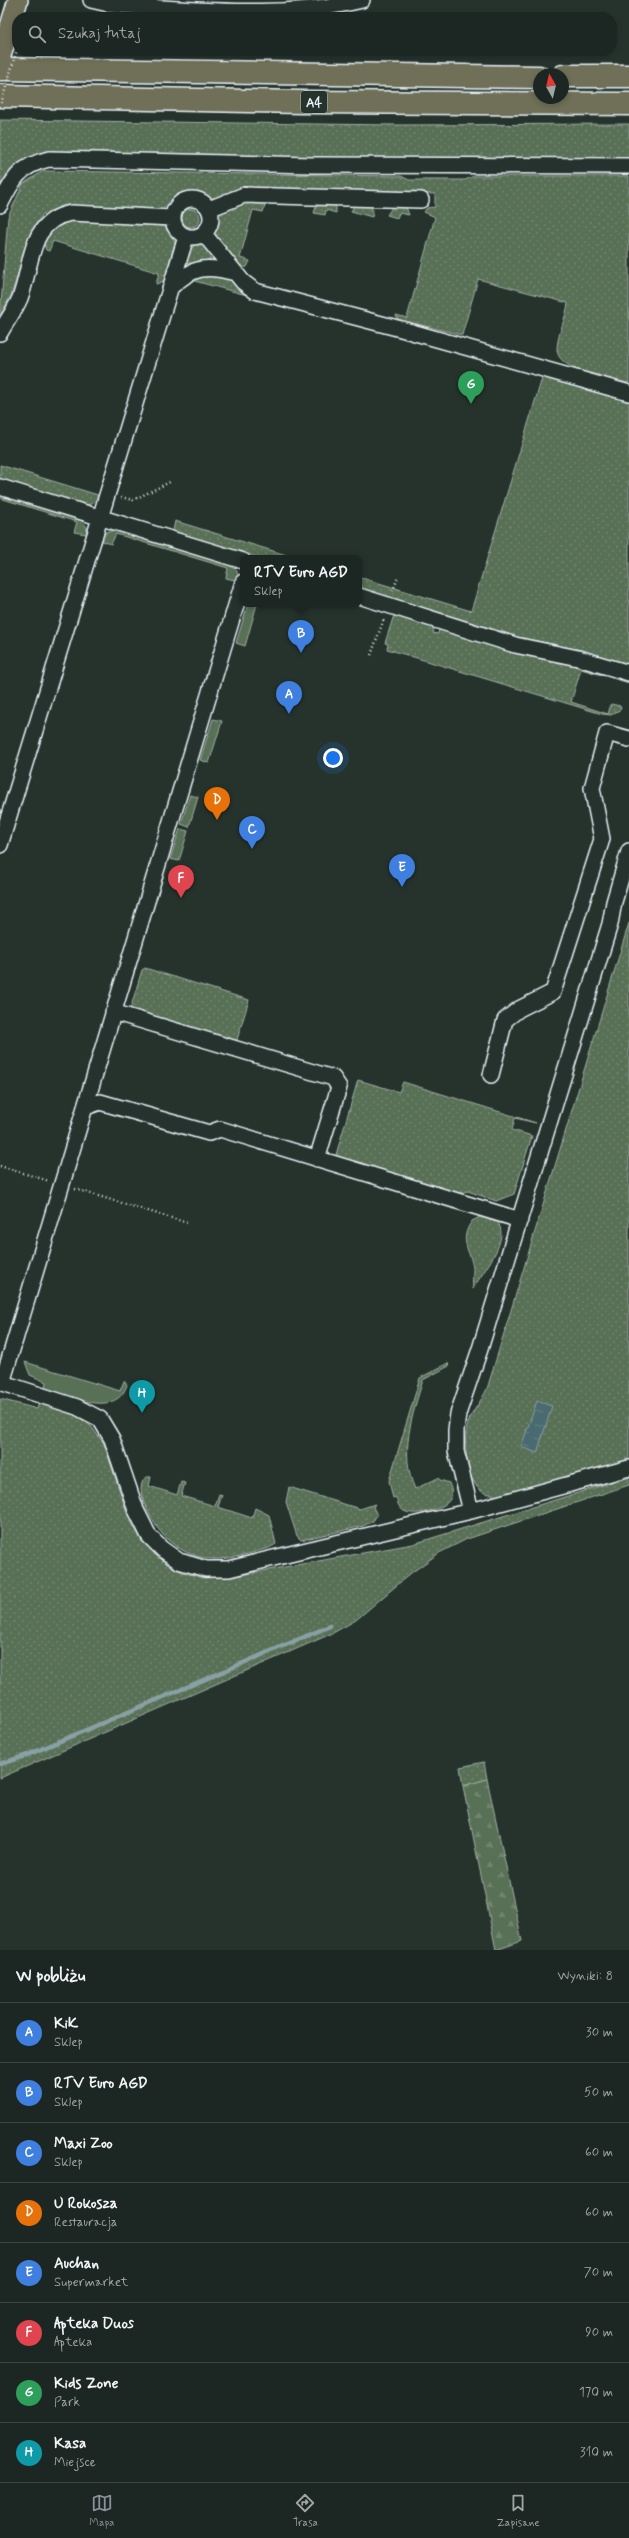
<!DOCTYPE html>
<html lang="pl">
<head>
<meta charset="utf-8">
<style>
  :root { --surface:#1c2622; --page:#252e2a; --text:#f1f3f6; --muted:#a0a5a5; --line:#3a4340; --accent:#8c9099 }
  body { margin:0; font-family:Mynerve,sans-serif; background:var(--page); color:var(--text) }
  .compass { position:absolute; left:533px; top:68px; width:36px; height:36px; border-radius:50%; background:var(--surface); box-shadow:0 2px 6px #0003; rotate:352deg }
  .you { position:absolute; left:333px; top:758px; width:14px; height:14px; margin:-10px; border:3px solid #fff; border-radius:50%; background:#1a73e8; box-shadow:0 0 0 6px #1a73e833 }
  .badge { display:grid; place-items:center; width:26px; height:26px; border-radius:50%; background:var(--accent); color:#fff; font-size:13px; font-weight:700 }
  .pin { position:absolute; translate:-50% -33px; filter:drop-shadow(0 1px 2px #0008) }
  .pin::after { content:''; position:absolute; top:21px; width:14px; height:12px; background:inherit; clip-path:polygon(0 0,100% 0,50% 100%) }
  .popup { position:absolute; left:240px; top:555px; width:122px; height:52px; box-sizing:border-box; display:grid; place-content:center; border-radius:8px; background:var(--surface); filter:drop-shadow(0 1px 3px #0005); font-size:13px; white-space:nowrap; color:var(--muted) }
  .popup b { font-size:15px; color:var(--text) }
  .popup::after { content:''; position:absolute; left:50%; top:100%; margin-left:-8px; border:8px solid transparent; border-top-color:var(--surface) }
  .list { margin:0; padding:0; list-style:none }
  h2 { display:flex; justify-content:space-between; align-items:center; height:52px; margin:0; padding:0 16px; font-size:17px }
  h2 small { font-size:13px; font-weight:400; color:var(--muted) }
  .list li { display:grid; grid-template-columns:26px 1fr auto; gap:12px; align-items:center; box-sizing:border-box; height:60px; padding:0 16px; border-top:1px solid var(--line) }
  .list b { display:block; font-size:15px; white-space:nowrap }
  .list p { margin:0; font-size:13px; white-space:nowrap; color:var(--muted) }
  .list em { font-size:13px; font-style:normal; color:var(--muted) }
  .icon { flex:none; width:22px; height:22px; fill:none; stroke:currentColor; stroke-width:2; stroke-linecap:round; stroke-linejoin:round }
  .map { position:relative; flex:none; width:629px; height:1950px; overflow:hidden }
  .search { position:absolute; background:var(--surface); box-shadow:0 2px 6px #0003; left:12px; right:12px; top:12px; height:44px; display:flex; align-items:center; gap:10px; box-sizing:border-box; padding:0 14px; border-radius:16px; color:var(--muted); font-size:15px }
  .sheet { height:532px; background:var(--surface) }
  nav { display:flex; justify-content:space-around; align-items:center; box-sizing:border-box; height:56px; border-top:1px solid var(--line); background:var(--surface); font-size:11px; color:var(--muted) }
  nav a { display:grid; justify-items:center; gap:2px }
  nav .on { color:var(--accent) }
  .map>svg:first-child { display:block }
  .grass { fill:url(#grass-dots); stroke:#a0b0a6 }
  .forest { fill:url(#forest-firs); stroke:#a0b0a6 }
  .garden { fill:#597055; stroke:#a0b0a6 }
  .water { fill:url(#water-ripples); stroke:#89a1a6 }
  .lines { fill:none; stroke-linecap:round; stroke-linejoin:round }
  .stream { stroke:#89a1a6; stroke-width:4.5 }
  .minor-casing { stroke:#e8f1f8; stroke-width:18 }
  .major-casing { stroke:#e8f1f8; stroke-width:22 }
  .highway-casing { stroke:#e8f1f8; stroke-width:25 }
  .path { stroke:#e8f1f8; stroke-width:2.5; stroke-dasharray:1 3; stroke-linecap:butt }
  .minor { stroke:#26332d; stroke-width:15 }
  .major { stroke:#706f59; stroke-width:19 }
  .highway { stroke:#706f59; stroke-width:22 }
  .path-bridge { stroke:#e8f1f8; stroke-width:2.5; stroke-dasharray:1 3; stroke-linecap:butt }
  .labels { text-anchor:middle; stroke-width:3.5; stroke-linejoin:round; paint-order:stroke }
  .shield { fill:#26332d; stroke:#aeb8bb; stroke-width:1 }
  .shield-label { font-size:13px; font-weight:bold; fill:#e8f1f8 }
</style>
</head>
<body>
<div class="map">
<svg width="629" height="1950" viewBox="0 0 629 1950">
  <defs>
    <pattern id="grass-dots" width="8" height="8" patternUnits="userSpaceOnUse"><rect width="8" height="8" fill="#597055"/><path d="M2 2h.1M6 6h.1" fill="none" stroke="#71856e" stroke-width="1.8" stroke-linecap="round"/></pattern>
    <pattern id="forest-firs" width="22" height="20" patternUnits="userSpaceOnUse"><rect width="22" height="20" fill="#597055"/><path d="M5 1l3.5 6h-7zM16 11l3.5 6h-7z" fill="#71856e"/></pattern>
    <pattern id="water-ripples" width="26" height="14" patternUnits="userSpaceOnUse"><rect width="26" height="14" fill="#496b6f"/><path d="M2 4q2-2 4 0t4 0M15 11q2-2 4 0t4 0" fill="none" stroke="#638184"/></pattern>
  </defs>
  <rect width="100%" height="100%" fill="#26332d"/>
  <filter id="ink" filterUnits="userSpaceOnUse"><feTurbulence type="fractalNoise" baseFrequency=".025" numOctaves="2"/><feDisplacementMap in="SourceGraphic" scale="8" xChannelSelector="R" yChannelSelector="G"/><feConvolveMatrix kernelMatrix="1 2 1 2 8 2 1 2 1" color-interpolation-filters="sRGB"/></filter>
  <g filter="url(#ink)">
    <!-- grass -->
    <path class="grass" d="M0,120L395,125L629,124V162L49,157L0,199Z
      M43,171L401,176L409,180H465L474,176H629V383C611,379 555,371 557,348C558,333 566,318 568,303L478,279L462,335L397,319L396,315L407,318L435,217L424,212L427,208L435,207V194L243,188C233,189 223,197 214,198C202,198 195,189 181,193C172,196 169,207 159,209L65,205L43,214L31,231L12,293L0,316L8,217L23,184Z
      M242,201L262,202L265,206L263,212L253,210L240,258L250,261L247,267L242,268L215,237L214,232L218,213Z
      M320,203L333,204L336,207V213L326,210L325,215L314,213L316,207Z
      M357,205H370L373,211L372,217L351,211L354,206Z
      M393,206L406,207L409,215L399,213L397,218L387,215Z
      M182 218a9 9 0 1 1 18 0a9 9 0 1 1-18 0Z
      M71,220L165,226L175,242L164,281L156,284L159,273L53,241L49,251L46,250L44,245C48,229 56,224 71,220Z
      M196,244L205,246L216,261L184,268L190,250Z
      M201,272L228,277L254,297L187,279Z
      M543,375L629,398V665L580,650L518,637L359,588V577L471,611Z
      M0,465L98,495C96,501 92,505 85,505L0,479Z
      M175,521L296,558H261L173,531Z
      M394,615L434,628L433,633L438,634L439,629L520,654L582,667L629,681V683L581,669L571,702L608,714L611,704L620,706L621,709L611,715L602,714L387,649L388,644L385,643Z
      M629,923V1461L493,1497L492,1494C467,1496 463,1445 467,1427C470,1413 481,1402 487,1389Z
      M145,968L249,1000L236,1043L130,1010L142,970Z
      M358,1080L399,1092L403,1082L536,1123L515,1118L512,1130L532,1136L514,1194L496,1201L468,1191L455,1194L335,1158Z
      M484,1215L496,1220C513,1238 482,1272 473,1289C472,1284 473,1275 473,1268C470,1249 458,1241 472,1221Z
      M448,1363L449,1366L423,1380C412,1416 399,1453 415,1489L438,1478L440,1480L449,1483C451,1488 453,1493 450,1499C445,1509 417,1516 406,1512C400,1510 397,1503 396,1497L393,1498L389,1481L420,1378Z
      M0,1399L37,1409L39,1403L76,1415L91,1426L104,1444L128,1516L142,1541L167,1564L182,1572L204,1578L235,1576L413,1544L629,1477V1485L467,1539L439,1553L411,1573L356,1620L333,1633L0,1778Z
      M147,1477H151L149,1486L177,1495L181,1482L185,1483L181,1496L215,1506L219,1494L222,1495L218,1507L252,1518L255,1508L269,1515L276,1544L269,1548C247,1554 223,1563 200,1557C188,1554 177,1548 168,1540C157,1531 129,1487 147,1477Z
      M289,1487L360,1509L375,1504L373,1507L377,1515L373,1521L363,1526L301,1540L297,1536L286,1502Z
      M484,1762L487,1779L463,1786L460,1767Z"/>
    <!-- forest -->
    <path class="forest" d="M487,1779L522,1941L496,1950L463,1786Z"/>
    <!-- garden -->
    <path class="garden" d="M0,495L81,520L87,527L86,534L74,532L77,522L0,498Z
      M114,530L229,565L237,571L239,581L226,578L228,568L116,534L111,544L102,541L106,532Z
      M248,604H257L245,646L236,643Z
      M213,719L222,721L209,763L200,760Z
      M190,795L198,797L189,827L181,824Z
      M180,829L188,831L179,861L170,859Z
      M25,1362L120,1391L124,1381L127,1385C115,1420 68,1395 45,1388L46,1382L30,1375Z"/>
    <!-- water -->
    <path class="water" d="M537,1401L552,1406L537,1453L521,1447Z"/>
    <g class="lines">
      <!-- stream -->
      <path class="stream" d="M0,1764L25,1756L330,1626"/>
      <!-- minor casing -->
      <g class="minor-casing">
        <path id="minor" d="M91,0L113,5C196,9 280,20 362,0
          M173 218a19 19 0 1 1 38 0a19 19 0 1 1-38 0Z
          M0,205C13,179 19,166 49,159L312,165L629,166
          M209,209L244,195L421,200
          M204,234L243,282L255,291L401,329L629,393
          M171,287C194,266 206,265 236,273
          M0,333C6,322 15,310 20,298C33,264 28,221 71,213L172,218
          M0,487L243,561
          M359,596L515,645L578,658L629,673
          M0,845L186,237
          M113,1012L333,1078L339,1087L317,1159
          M491,1075L505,1020L519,1009L553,992L602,839L592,788L607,733L629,739
          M86,1107L100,1102L107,1104L209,1133L220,1129L520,1220
          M0,1382L77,1407L100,1419L112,1439L136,1510L149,1536L162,1549L179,1561L206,1569H229L290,1554L471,1511L629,1468
          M2,1383L243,582
          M471,1511L456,1451V1430L458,1414L480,1349L610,924L614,902L629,851"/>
      </g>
      <!-- major casing -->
      <g class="major-casing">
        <path id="major" d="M0,59L18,0"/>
      </g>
      <!-- highway casing -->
      <g class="highway-casing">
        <path id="highway" d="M0,69L539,77
          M563,76H629
          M0,96L302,102L629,104"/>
      </g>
      <!-- path -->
      <path class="path" d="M121,497L133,500L170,482
        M393,591L398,577
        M371,655L384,619
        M0,1166L49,1181
        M75,1189L188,1223"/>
      <!-- minor -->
      <use href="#minor" class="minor"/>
      <!-- major -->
      <use href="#major" class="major"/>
      <!-- highway -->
      <use href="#highway" class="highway"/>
      <!-- path-bridge -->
      <path class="path-bridge" d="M0,107L17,50"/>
    </g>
  </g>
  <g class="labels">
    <!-- shield labels -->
    <rect class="shield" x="301" y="91" width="26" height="22" rx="3"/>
    <g class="shield-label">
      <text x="314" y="107">A4</text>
    </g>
  </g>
</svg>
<svg class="compass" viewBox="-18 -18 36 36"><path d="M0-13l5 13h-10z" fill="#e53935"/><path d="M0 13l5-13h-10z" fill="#a0a5a5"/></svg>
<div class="you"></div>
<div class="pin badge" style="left:289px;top:714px;background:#3f7fe0">A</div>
<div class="pin badge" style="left:301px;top:653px;background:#3f7fe0">B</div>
<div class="popup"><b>RTV Euro AGD</b>Sklep</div>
<div class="pin badge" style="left:252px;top:849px;background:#3f7fe0">C</div>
<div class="pin badge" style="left:217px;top:820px;background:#e8710a">D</div>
<div class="pin badge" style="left:402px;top:887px;background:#3f7fe0">E</div>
<div class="pin badge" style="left:181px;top:898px;background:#e0444e">F</div>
<div class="pin badge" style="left:471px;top:404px;background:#2e9e5b">G</div>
<div class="pin badge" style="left:142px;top:1413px;background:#0f9aa8">H</div>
<div class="search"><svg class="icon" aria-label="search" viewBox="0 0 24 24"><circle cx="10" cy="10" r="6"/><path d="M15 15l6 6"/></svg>Szukaj tutaj</div>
</div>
<section class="sheet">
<h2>W pobliżu<small>Wyniki: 8</small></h2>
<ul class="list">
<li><span class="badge" style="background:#3f7fe0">A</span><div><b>KiK</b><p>Sklep</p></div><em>30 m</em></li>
<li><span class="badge" style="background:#3f7fe0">B</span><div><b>RTV Euro AGD</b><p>Sklep</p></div><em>50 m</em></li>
<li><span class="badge" style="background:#3f7fe0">C</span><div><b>Maxi Zoo</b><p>Sklep</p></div><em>60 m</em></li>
<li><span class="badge" style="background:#e8710a">D</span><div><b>U Rokosza</b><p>Restauracja</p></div><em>60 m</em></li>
<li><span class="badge" style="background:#3f7fe0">E</span><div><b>Auchan</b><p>Supermarket</p></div><em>70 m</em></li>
<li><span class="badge" style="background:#e0444e">F</span><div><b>Apteka Duos</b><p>Apteka</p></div><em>90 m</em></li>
<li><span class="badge" style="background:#2e9e5b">G</span><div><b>Kids Zone</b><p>Park</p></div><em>170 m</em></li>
<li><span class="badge" style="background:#0f9aa8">H</span><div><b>Kasa</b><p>Miejsce</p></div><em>310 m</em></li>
</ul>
</section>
<nav>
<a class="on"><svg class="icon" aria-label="map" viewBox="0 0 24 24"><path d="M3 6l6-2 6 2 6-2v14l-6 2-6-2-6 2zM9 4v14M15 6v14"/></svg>Mapa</a>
<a><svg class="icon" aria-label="directions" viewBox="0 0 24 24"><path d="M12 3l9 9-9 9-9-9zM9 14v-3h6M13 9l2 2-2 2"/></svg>Trasa</a>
<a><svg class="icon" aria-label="saved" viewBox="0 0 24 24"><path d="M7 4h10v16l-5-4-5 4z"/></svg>Zapisane</a>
</nav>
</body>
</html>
